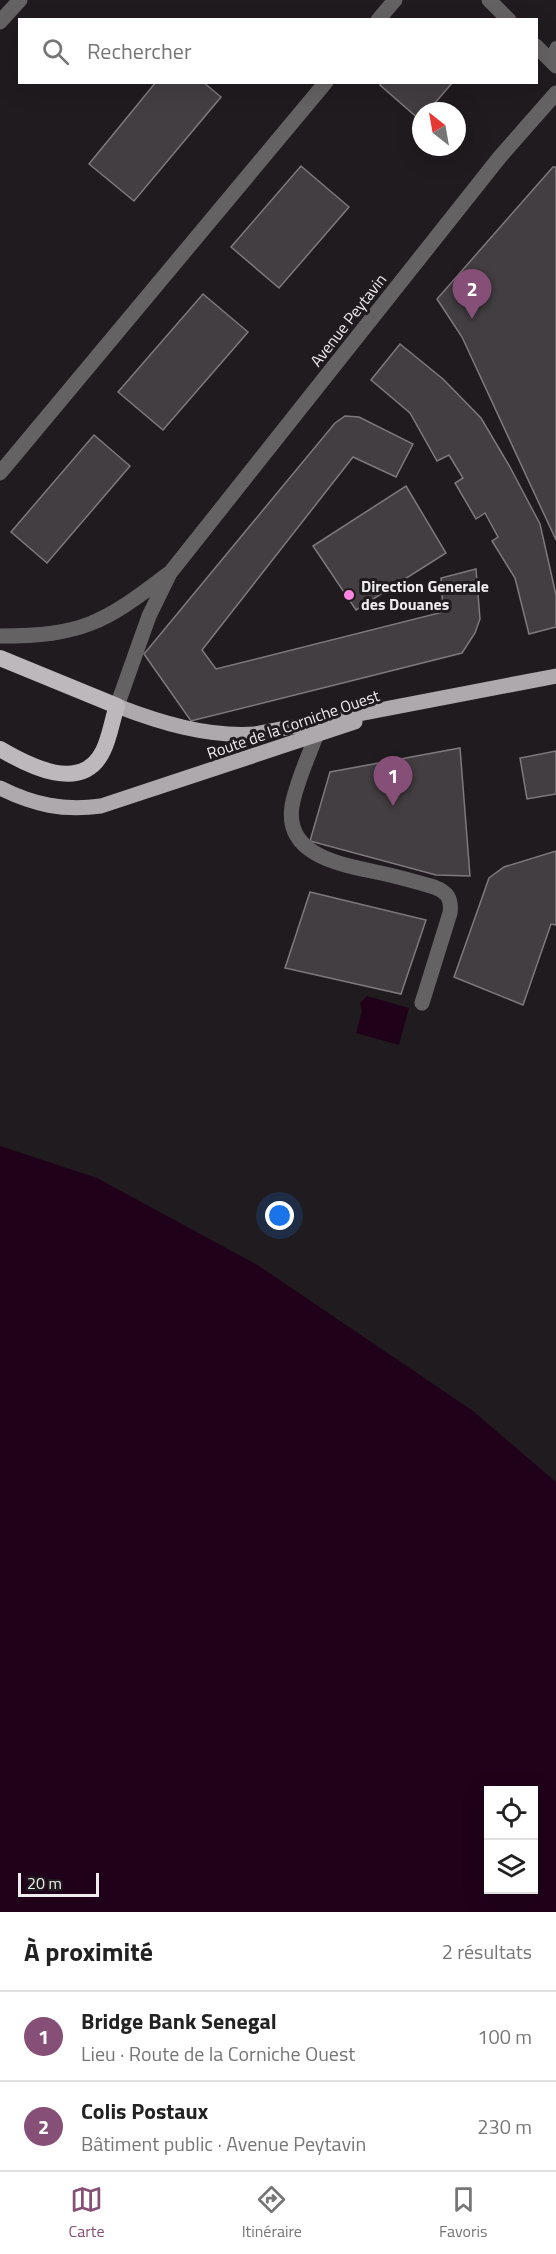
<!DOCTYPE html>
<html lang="fr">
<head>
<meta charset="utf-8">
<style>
  :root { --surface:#fff; --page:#f2f2f2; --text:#222; --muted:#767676; --line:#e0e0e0; --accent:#854f77 }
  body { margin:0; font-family:"Titillium Web",sans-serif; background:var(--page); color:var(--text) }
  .controls { position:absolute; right:18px; bottom:18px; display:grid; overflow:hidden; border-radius:0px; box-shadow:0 6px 24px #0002 }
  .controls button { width:54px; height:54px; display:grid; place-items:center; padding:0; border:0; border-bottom:2px solid var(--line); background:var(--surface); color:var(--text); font:30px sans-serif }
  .compass { position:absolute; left:412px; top:102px; width:54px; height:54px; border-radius:50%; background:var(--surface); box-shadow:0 6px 24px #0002; rotate:329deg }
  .scale { position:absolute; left:18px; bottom:15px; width:81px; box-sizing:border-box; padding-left:6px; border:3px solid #efecee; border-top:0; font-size:16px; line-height:21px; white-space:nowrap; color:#efecee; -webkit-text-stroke:4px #201b1e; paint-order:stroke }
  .you { position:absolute; left:280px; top:1216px; width:21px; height:21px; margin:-15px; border:4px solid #fff; border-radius:50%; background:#1a73e8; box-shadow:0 0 0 9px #1a73e833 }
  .badge { display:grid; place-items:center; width:39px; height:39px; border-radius:50%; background:var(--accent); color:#fff; font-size:20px; font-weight:700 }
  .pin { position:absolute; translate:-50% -50px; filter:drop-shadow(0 2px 3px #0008) }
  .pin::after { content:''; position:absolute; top:32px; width:21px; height:18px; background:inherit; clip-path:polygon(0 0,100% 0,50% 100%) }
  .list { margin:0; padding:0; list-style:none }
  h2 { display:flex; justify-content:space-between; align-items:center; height:78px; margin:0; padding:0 24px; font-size:26px }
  h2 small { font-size:20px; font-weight:400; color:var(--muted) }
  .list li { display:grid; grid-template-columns:39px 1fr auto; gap:18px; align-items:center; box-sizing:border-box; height:90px; padding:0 24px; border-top:2px solid var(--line) }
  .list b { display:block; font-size:22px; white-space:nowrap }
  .list p { margin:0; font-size:20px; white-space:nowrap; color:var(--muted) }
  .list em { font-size:20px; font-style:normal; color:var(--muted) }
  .icon { flex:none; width:33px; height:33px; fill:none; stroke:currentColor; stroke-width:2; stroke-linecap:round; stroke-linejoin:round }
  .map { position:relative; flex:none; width:556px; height:1912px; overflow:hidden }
  .search { position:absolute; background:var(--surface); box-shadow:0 6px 24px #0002; left:18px; right:18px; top:18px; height:66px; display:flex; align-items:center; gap:15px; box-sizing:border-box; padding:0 21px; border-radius:0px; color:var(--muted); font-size:22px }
  .sheet { height:258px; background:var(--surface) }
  nav { display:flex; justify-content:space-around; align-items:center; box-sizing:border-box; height:84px; border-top:2px solid var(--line); background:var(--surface); font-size:16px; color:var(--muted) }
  nav a { display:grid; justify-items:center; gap:3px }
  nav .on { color:var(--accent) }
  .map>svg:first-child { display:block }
  .water { fill:#1f0219; fill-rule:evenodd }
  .building { fill:#433e41; stroke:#7e797d; stroke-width:1.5 }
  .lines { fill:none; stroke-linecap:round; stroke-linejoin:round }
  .service { stroke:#656264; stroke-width:12 }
  .minor { stroke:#656264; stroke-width:15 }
  .tertiary { stroke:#656264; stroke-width:15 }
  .primary { stroke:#aea9ad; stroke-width:15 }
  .trunk { stroke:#bdb8bc; stroke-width:16 }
  .poi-dot { fill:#fe85e0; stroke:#201b1e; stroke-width:2 }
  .labels { text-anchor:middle; stroke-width:6; stroke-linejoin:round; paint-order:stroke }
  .street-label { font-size:16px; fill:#efecee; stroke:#201b1e }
  .poi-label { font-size:16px; font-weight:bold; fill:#efecee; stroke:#201b1e; text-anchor:start }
</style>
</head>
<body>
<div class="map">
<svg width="556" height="1912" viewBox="0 0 556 1912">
  <rect width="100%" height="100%" fill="#201b1e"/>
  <!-- water -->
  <path class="water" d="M367,996L409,1008L399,1045L356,1033L362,1011L360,1003Z
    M0,1146L97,1178L259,1266L473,1411L556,1482V1912H0ZM534,1790V1890H488V1790Z"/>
  <!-- building -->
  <path class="building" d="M156,82H203L221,97L134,201L89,164Z
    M382,82H453L428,111H421L420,120L380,85Z
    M301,166L349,207L279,288L231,247Z
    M553,167H556V540L462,337L437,299Z
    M203,294L248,332L163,430L118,392Z
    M400,344L443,379L481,418L510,467L540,524L556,595V627L529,634L515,578L492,541L498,537L485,513L476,519L455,483L463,478L449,455L437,461L410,413L371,380Z
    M345,416L359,417L413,444L396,477L353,457L202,650L216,669L443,612L441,578L476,569L480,619L475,633L462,653L191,721L144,654L335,423Z
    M94,435L130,466L47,563L11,532Z
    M406,486L446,553L356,610L313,546Z
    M460,748L470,876L436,875L310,841L330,772Z
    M556,751V794L527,799L520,758Z
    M556,851V925L551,924L523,1005L454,977L489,878L504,867Z
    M310,892L426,920L401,994L285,968Z"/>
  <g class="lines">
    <!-- service -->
    <path class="service" d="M550,60L556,47"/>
    <!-- minor -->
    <path class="minor" d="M489,0L509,20
      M378,20L395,0
      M0,22L20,0
      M536,46L556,66
      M0,473L326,82
      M316,736C308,758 296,783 292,806C284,857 345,865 381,873C399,877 417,882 434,887C447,892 452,898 450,913L422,1003"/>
    <!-- tertiary -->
    <path class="tertiary" d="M0,636C82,636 104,623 168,574
      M117,706L149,616L170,573L499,158L556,93"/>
    <!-- primary -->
    <path class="primary" d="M117,706C161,723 207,737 255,734L556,676
      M0,788C34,805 63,811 101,806L355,722"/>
    <!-- trunk -->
    <path class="trunk" d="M0,658L117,706C112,720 110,737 103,751C82,794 29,766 0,749"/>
  </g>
  <!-- markers -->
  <circle class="poi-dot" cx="349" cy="595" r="6"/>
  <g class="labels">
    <!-- street labels -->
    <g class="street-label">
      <text transform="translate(348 320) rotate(-52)" y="6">Avenue Peytavin</text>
      <text transform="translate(293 724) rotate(-19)" y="6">Route de la Corniche Ouest</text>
    </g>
    <!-- poi labels -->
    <g class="poi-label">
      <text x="361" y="592">Direction Generale<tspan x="361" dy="18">des Douanes</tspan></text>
    </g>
  </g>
</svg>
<div class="controls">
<button><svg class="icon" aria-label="locate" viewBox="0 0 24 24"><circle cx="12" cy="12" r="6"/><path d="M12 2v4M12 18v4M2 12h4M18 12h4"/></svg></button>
<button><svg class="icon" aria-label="layers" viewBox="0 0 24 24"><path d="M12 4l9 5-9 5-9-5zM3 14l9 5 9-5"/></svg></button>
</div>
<svg class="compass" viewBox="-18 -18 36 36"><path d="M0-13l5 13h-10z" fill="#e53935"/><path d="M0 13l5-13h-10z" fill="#767676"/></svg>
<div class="scale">20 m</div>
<div class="you"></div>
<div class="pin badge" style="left:393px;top:806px">1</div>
<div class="pin badge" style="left:472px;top:319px">2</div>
<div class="search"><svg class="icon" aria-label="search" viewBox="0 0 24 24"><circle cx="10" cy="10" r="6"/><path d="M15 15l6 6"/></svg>Rechercher</div>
</div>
<section class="sheet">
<h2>À proximité<small>2 résultats</small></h2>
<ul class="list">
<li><span class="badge">1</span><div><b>Bridge Bank Senegal</b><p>Lieu · Route de la Corniche Ouest</p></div><em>100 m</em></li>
<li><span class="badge">2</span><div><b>Colis Postaux</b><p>Bâtiment public · Avenue Peytavin</p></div><em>230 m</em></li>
</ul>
</section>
<nav>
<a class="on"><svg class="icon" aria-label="map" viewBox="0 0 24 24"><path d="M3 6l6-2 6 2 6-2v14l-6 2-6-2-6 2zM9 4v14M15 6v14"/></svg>Carte</a>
<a><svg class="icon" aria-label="directions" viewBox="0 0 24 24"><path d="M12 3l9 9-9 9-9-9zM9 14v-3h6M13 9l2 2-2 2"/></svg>Itinéraire</a>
<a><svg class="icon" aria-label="saved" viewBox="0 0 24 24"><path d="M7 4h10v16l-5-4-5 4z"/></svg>Favoris</a>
</nav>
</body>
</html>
